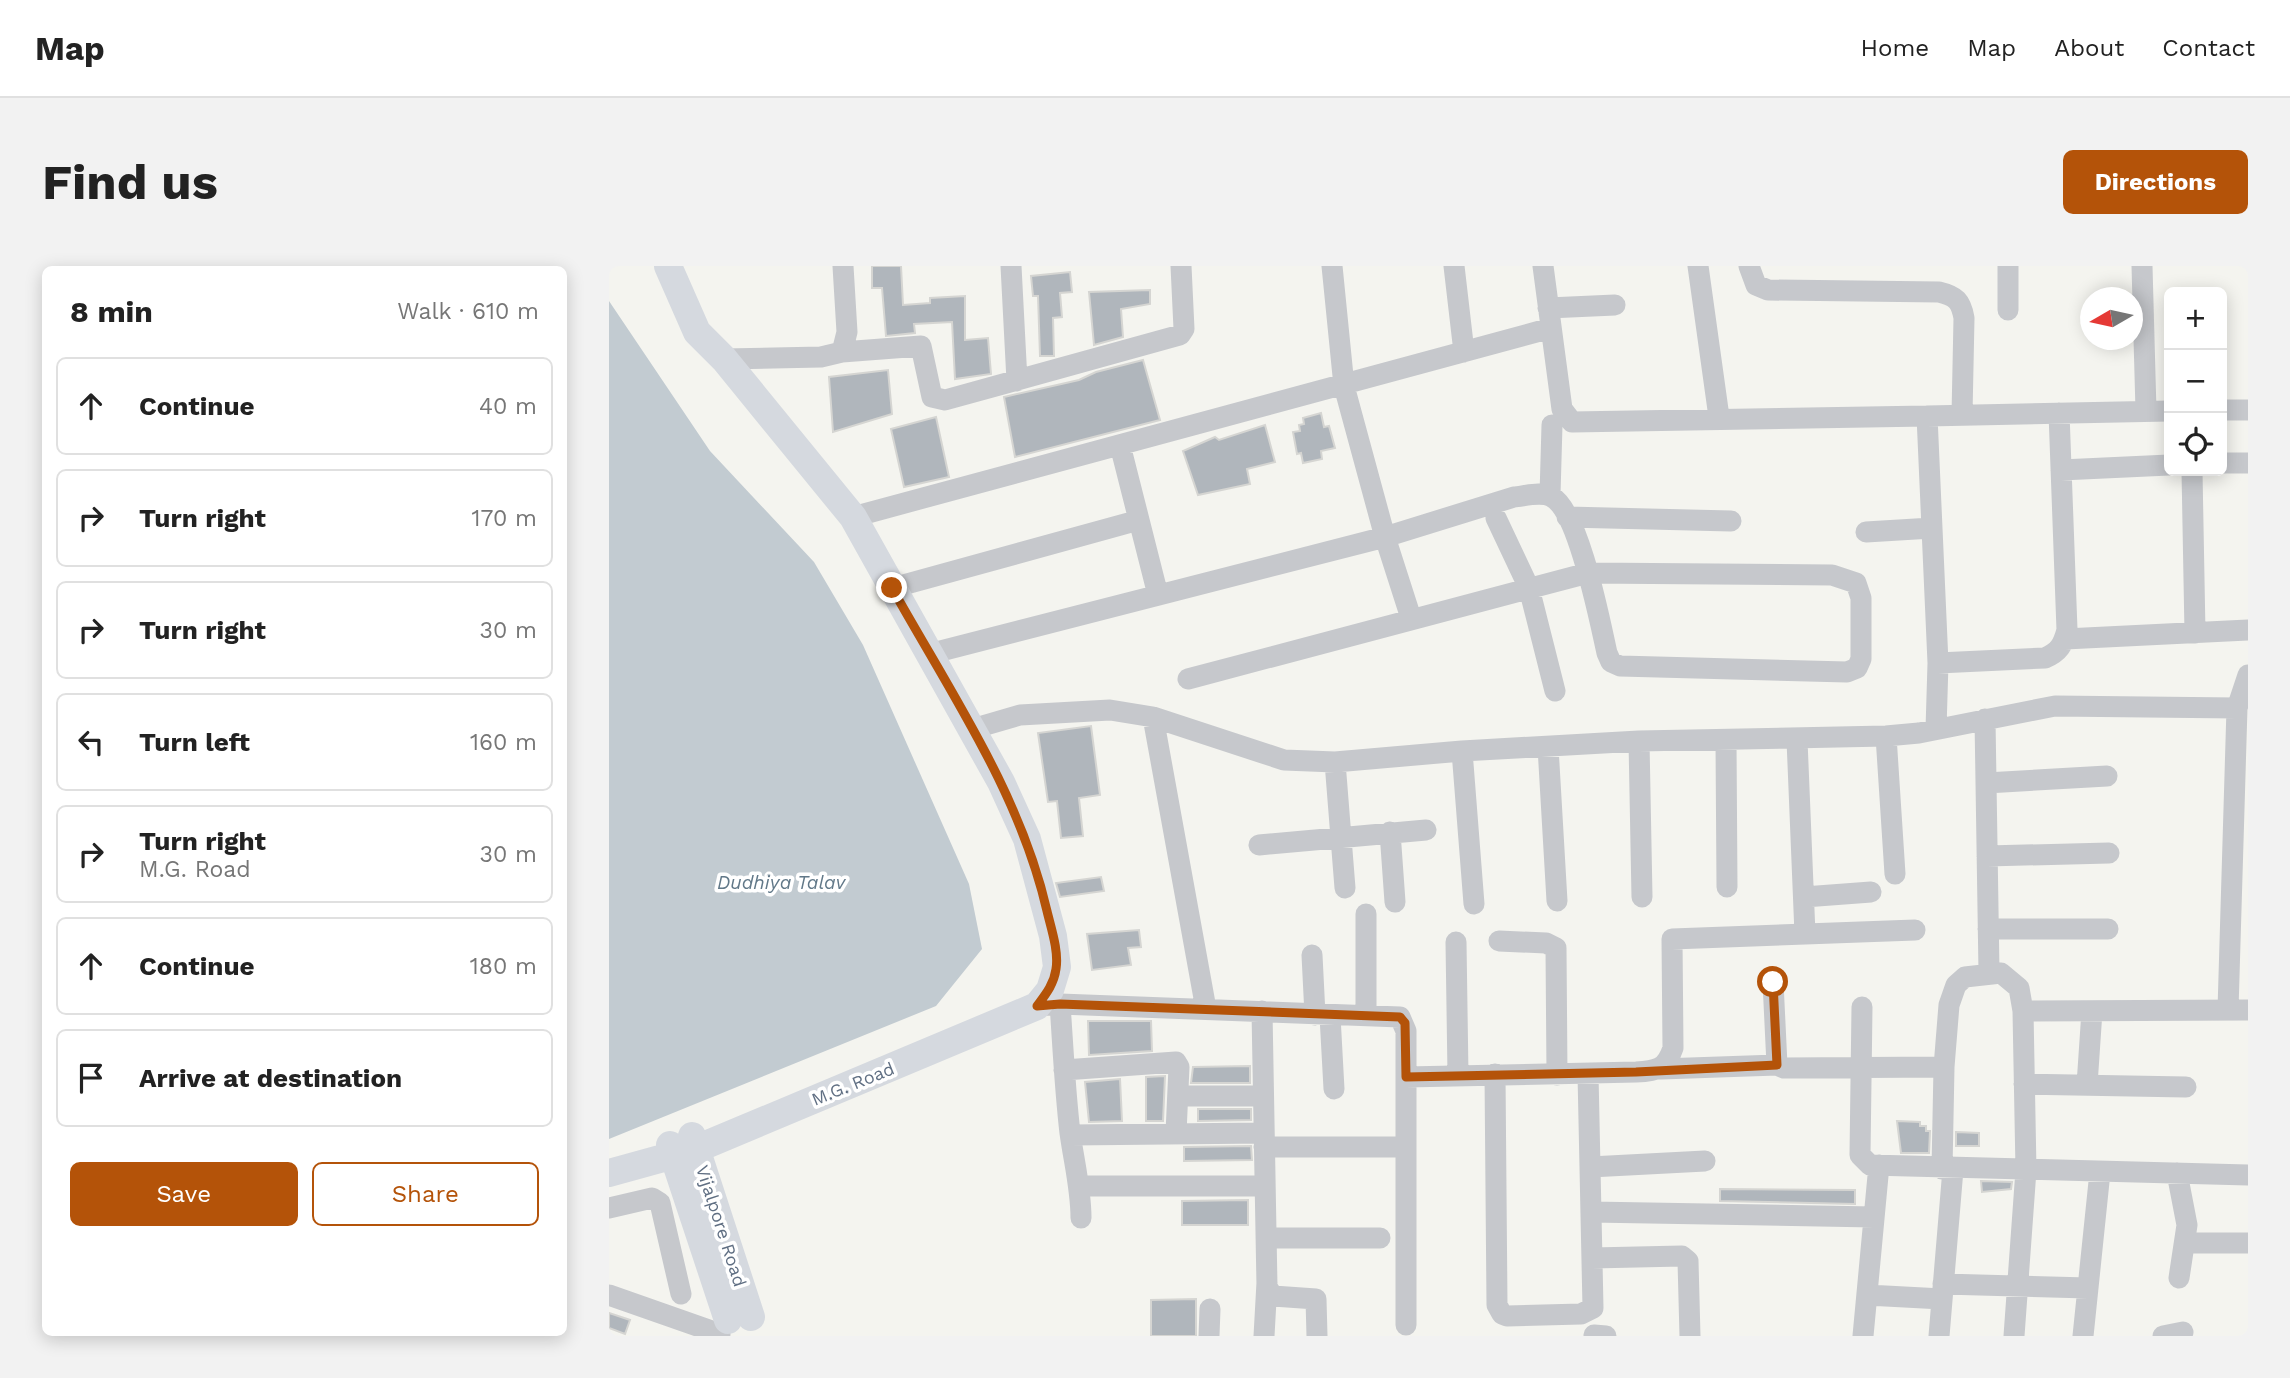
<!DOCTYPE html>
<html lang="en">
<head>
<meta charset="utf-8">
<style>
  :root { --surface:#fff; --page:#f2f2f2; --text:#222; --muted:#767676; --line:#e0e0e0; --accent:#b45309 }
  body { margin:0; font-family:"Work Sans",sans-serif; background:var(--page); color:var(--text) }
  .controls { position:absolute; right:21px; top:21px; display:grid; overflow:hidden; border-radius:10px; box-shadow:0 4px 18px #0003 }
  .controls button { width:63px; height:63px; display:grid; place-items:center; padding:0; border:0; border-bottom:2px solid var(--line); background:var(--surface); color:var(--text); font:35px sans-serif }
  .compass { position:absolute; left:1471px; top:21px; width:63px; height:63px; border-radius:50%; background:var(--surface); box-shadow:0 4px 18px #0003; rotate:261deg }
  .stop { position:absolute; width:21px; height:21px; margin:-16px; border:5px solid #b45309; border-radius:50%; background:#fff }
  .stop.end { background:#b45309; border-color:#fff; box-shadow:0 2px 7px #0008 }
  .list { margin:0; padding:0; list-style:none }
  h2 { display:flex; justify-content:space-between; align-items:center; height:91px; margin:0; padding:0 28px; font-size:30px }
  h2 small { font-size:23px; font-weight:400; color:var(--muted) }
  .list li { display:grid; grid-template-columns:46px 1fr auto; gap:21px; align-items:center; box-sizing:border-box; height:98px; margin:0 14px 14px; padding:0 14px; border:2px solid var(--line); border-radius:10px }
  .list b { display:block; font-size:26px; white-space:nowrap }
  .list p { margin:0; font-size:23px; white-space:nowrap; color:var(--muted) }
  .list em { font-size:23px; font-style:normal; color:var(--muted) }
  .actions { display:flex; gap:14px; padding:21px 28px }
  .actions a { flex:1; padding:16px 0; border:2px solid var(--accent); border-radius:10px; text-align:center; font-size:24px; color:var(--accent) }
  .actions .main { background:var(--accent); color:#fff }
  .icon { flex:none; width:38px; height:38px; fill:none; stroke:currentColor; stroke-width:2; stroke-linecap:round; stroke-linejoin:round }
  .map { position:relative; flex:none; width:1639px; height:1070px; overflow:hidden; border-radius:10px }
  header { display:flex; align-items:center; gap:42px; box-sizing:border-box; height:98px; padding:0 35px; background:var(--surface); border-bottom:2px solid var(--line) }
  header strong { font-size:33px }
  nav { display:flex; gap:38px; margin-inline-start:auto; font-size:24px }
  .intro { display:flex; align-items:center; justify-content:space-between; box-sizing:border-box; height:168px; padding:0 42px }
  h1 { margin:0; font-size:49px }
  .button { padding:18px 32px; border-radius:10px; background:var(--accent); color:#fff; font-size:24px; font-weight:700 }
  main { display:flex; gap:42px; padding:0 42px }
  aside { flex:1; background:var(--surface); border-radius:10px; box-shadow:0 4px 18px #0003 }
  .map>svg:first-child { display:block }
  .water { fill:#c2cbd1 }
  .building { fill:#b0b6bc; stroke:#d5d5d2; stroke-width:2 }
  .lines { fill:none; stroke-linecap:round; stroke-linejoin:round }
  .minor { stroke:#c6c8cc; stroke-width:21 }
  .major { stroke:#d5d9df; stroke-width:28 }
  .route { stroke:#b45309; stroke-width:9 }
  .labels { text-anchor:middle; stroke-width:7; stroke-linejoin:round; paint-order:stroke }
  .street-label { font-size:18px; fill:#606f83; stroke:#fff }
  .water-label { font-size:19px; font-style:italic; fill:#617888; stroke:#fff }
</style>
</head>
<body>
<header>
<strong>Map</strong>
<nav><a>Home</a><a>Map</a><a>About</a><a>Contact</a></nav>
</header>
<div class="intro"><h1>Find us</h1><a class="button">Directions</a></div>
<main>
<aside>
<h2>8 min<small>Walk · 610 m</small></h2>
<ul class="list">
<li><svg class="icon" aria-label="ahead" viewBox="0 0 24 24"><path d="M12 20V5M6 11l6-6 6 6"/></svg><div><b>Continue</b></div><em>40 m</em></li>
<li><svg class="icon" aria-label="right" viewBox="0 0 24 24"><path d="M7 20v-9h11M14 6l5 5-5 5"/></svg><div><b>Turn right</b></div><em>170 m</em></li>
<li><svg class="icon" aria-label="right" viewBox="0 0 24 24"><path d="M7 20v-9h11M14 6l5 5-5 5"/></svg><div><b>Turn right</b></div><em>30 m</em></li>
<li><svg class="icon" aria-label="left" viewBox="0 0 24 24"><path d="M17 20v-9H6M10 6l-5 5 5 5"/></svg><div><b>Turn left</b></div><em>160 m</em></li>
<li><svg class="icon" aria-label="right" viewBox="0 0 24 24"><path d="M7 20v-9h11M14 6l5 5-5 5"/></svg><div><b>Turn right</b><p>M.G. Road</p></div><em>30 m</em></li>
<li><svg class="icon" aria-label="ahead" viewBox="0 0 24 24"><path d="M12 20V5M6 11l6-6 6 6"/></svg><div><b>Continue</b></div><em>180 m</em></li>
<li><svg class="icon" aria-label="arrive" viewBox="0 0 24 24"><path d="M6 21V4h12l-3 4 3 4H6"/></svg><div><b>Arrive at destination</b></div></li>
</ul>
<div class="actions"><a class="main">Save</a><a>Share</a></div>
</aside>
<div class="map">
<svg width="1639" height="1070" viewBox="0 0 1639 1070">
  <rect width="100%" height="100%" fill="#f4f4ef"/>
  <!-- water -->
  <path class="water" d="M0,35L101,185L205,296L254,379L360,618L373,683L327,740L0,873Z"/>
  <!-- building -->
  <path class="building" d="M263,0H292L294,39L321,37V32L356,30V74L379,72L382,108L346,113L343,56L305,58L306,67L277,70L273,22H263Z
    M461,6L463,26L451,27L453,51L444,52L445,90H431L429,30H424L422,10Z
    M541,24V38L512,43L514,71L485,79L480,26Z
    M534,94L551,154L406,191L395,131L470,114L487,106Z
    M279,104L283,148L224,166L220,111Z
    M712,147L715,161L720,160L726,182L712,185L713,193L694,197L692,187L688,188L684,166L691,165L690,159L695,158L694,152Z
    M327,151L340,211L295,221L282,163Z
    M656,159L666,196L638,203L641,218L589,229L574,185L606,171L610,174Z
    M482,460L491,529L470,532L474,570L452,572L448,535L439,536L429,467Z
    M492,611L495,625L451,631L447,617Z
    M530,664L532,681L519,682L522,699L483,704L478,668Z
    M479,755H542L543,785L480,789Z
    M641,800V817H582L584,801Z
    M556,810L554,855H537V811Z
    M511,813L513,855L480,856L476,816Z
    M589,843H642V854L589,855Z
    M1288,855L1311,856V860H1317V865H1321L1320,887H1292Z
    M1347,866L1370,867V880H1347Z
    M642,880L643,894L575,895V881Z
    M1372,915L1403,916L1402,923L1373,926Z
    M1111,923L1246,924V938L1111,935Z
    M639,934V959H573V935Z
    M587,1033V1070H542V1034Z
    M0,1047L21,1054L16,1068L0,1062Z"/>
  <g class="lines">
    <!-- minor -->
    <path class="minor" d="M402,0L408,115
      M723,0L735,120L776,271L802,352
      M845,0L855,86
      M934,0L953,143L963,156L1318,150L1329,397L1327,463
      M1089,0L1110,151
      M1140,0L1147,19L1159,24L1330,26C1347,30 1352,35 1355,52L1353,149
      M1533,0L1537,145
      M939,42L1006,39
      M1399,44V0
      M233,86L312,80L323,131L336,134L571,69L575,63L572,0
      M115,93L212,91L233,86L238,66L234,0
      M1613,144H1639
      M1318,150L1560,145
      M511,179L549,329
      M1613,197H1639
      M1452,204L1560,199
      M1583,205L1586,367
      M941,229L943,159
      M244,251L942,62
      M958,251L1122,255
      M887,252L920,322L946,425
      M1257,266L1323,262
      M283,322L530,254
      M1456,373L1639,364
      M320,388L776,271L905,231C916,230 933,225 943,231C970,246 991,356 998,387L1002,396L1011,400L1238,406L1248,402L1252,393V332L1247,317L1223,309L979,307L579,413
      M1329,397L1436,392C1450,386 1454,379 1458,364L1450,147
      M544,451L597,743
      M1376,453L1380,706
      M363,463L411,449L501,444L544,451L675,494L726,496L853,485L1030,475L1277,470L1310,467L1446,440L1628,442
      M1277,470L1286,608
      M1188,474L1196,668
      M1030,475L1033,631
      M1117,475L1118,621
      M939,481L948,635
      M853,485L865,638
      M726,496L736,622
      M1377,517L1498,510
      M781,566L786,636
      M650,579L817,564
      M1378,590L1500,587
      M1195,631L1262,626
      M1379,663H1499
      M890,675L937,677L947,682L948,809
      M847,676L849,809
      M703,689L706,749
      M1164,716L1168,799L1175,802L1335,801
      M451,738C454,781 456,824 461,867C465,896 472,923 472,952
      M428,740L451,738L791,751L797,765V1059
      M1253,741L1251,889L1261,899L1639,909
      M1619,744L1628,442L1639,409
      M653,745L658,1021L664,1030L707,1033L708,1070
      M1414,745L1639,744
      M721,750L725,823
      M757,750V648
      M1052,803L1168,799
      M455,804L567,796L570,801L567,867
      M886,808L888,1039L893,1048L898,1050L972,1048L984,1042L979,808
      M797,811L1027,806C1048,805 1057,803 1064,782L1063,673L1306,664
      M1415,818L1577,821
      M1478,819L1483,745
      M569,830H653
      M462,869L655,867
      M655,881H797
      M981,901L1096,895
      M1333,903L1335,801L1340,739L1347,719L1356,711L1392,707L1410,722L1414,745L1417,904L1405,1070
      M1568,907L1578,959L1570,1012
      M471,920H656
      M0,942L43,932L51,937L72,1028
      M982,946L1265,951
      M657,972H771
      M1577,977H1639
      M983,992L1073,990L1079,995L1081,1070
      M1334,1018L1479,1022
      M0,1029L111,1068
      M1258,1029L1333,1033
      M985,1069L997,1070
      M600,1070L601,1043
      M655,1070L658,1016
      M1254,1070L1270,899
      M1330,1070L1344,903
      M1474,1070L1491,906
      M1554,1070L1574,1066"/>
    <!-- major -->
    <path class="major" d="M83,870L142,1051
      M61,879L119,1054
      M0,907L87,883L428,740L441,724L448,701L444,670L418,573L392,516L244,251L115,93L88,66L59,0"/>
  </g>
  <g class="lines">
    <!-- route -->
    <path class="route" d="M283,322C341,426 411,527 438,645C442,662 450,685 447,703C445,718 437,728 428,740L451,738L791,751L796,757L797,811L1027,806L1168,799L1164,716"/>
  </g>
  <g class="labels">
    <!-- street labels -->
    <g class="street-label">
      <text transform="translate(244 818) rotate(-22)" y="6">M.G. Road</text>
      <text transform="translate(112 960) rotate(72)" y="6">Vijalpore Road</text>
    </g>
    <!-- water labels -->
    <g class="water-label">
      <text x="172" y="623">Dudhiya Talav</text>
    </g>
  </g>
</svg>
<div class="controls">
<button>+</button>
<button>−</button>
<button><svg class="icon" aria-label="locate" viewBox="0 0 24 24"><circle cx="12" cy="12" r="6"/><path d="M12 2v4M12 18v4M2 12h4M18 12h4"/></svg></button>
</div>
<svg class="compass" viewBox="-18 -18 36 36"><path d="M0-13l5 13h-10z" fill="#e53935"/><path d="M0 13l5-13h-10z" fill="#767676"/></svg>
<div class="stop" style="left:1164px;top:716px"></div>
<div class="stop end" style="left:283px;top:322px"></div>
</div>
</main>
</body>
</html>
